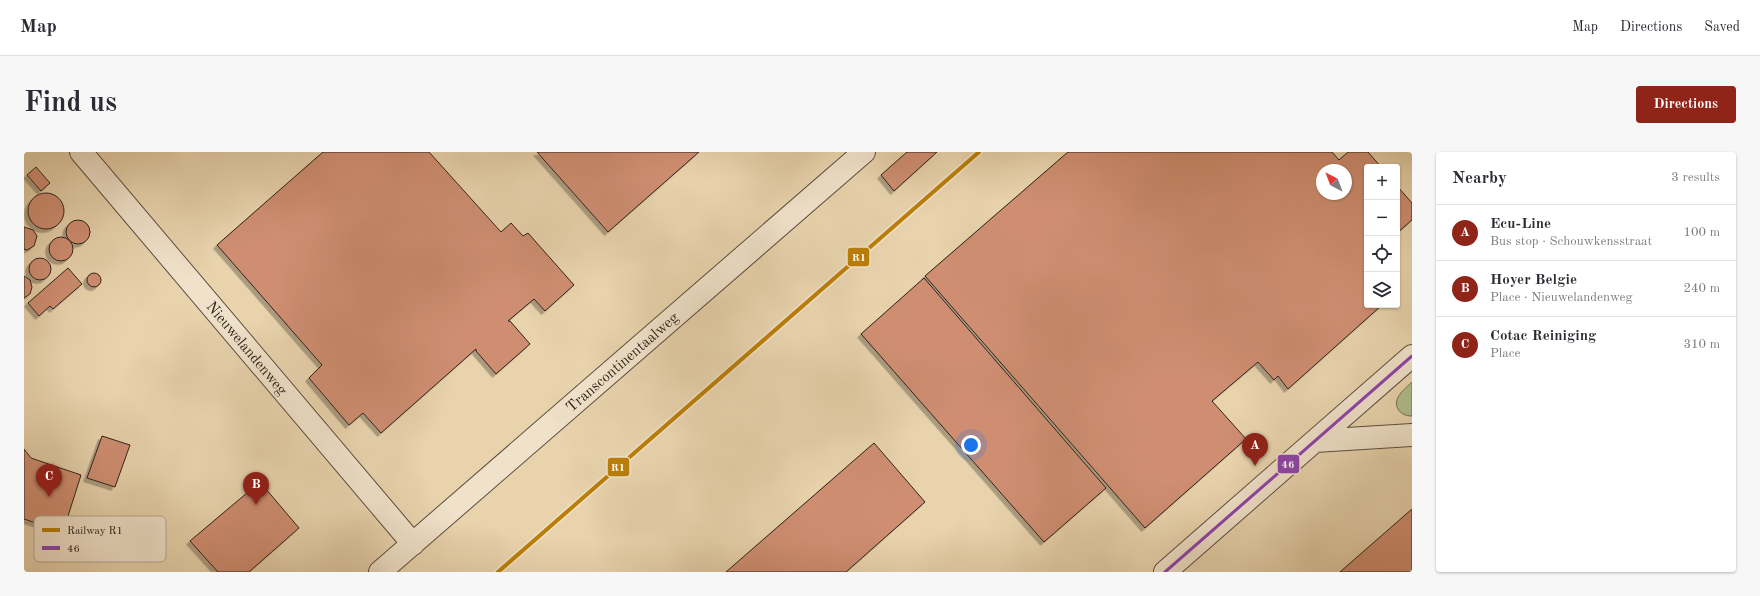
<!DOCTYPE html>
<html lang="en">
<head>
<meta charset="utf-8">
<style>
  :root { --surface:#fff; --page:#f7f7f7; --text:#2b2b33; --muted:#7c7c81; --line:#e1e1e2; --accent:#8f2418 }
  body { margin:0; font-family:"Old Standard TT",serif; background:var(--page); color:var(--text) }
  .controls { position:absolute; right:12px; top:12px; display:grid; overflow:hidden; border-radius:4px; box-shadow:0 1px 3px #0004 }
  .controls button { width:36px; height:36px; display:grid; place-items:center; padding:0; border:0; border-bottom:1px solid var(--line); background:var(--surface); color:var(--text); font:20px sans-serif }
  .compass { position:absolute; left:1292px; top:12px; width:36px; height:36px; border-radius:50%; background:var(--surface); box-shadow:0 1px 3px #0004; rotate:318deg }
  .you { position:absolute; left:947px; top:293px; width:14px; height:14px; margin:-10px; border:3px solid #fff; border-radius:50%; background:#1a73e8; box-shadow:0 0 0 6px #1a73e833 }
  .badge { display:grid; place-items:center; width:26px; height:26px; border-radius:50%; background:var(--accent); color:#fff; font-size:13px; font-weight:700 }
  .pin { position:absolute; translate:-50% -33px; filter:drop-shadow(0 1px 2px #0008) }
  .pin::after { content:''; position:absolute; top:21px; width:14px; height:12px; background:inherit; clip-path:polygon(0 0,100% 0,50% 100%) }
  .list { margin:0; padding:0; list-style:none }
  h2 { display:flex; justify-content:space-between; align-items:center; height:52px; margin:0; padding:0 16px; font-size:17px }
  h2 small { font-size:13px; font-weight:400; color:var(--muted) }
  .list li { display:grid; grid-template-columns:26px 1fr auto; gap:12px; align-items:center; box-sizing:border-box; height:56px; padding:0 16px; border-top:1px solid var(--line) }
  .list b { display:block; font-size:15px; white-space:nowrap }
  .list p { margin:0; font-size:13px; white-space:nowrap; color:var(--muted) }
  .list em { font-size:13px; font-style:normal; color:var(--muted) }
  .icon { flex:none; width:22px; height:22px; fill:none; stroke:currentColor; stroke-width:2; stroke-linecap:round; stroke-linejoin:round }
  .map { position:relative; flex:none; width:1388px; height:420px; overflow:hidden; border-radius:4px }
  header { display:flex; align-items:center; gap:24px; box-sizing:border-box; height:56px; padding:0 20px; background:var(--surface); border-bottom:1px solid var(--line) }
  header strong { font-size:19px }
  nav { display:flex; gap:22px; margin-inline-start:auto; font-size:14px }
  .intro { display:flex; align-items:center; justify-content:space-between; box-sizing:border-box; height:96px; padding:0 24px }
  h1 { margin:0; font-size:28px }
  .button { padding:10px 18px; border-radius:4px; background:var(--accent); color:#fff; font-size:14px; font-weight:700 }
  main { display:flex; gap:24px; padding:0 24px }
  aside { flex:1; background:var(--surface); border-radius:4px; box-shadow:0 1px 3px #0004 }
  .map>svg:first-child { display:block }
  .green { fill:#b1be8e; stroke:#707054 }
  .building { fill:#cf8e72; stroke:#2f221b; fill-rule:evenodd; filter:url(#shadow) }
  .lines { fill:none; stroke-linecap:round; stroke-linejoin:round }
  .minor-casing { stroke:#5d4e40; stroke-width:24 }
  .minor { stroke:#f0e2ca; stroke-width:22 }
  .bus-1-casing { stroke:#f0e2ca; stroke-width:6 }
  .bus-1 { stroke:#8e44ad; stroke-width:3 }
  .rail-1-casing { stroke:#f0e2ca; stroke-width:7 }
  .rail-1 { stroke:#bb7e08; stroke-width:4 }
  .labels { text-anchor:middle; stroke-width:3; stroke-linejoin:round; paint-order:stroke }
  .street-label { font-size:15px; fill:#2f221b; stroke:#f0e2ca }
  .key { fill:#f0e2ca; stroke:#b6a896; stroke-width:1 }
  .key-label { font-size:11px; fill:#2f221b }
  .line-badge { stroke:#f0e2ca; stroke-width:1.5 }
  .badge-label { font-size:11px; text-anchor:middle; font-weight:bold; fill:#fff }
</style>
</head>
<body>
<header>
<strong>Map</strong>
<nav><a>Map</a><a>Directions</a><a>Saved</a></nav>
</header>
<div class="intro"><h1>Find us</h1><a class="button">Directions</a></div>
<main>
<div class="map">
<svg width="1388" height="420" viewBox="0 0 1388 420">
  <defs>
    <filter id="shadow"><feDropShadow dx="-3.5" dy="3.5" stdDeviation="0" flood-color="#0004"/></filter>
  </defs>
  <rect width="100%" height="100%" fill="#e8d3ad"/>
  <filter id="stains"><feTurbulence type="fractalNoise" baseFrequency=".005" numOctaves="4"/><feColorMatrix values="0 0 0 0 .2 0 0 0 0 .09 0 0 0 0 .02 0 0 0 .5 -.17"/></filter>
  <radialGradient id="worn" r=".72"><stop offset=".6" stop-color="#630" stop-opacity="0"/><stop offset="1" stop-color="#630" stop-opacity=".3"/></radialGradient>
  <!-- green -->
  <path class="green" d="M1388,230V264C1382,264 1377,262 1374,257C1368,246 1381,237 1388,230Z"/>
  <!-- building -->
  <path class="building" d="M299,0H405L477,80L487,71L499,84L504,81L550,133L521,159L510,147L484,169H486L506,192L472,222L452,199V197L357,281L339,261L325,273L285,226L298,213L193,93Z
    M513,0H675L584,80Z
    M883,0H913L870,39L857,23Z
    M1044,0H1308L1315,8L1324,0H1344L1357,15H1343V107L1340,109L1343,112V153H1358L1264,237L1254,224L1250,228L1234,210L1188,249L1222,287L1121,376L901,124ZM1298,18H1322V42H1298Z
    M12,15L26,31L17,39L3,23Z
    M1373,34L1388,51V68L1373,81Z
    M4 59a18 18 0 1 1 36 0a18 18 0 1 1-36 0Z
    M42 80a12 12 0 1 1 24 0a12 12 0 1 1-24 0Z
    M0,75L9,78L13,84L10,94L3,98L0,97Z
    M25 97a12 12 0 1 1 24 0a12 12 0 1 1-24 0Z
    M5 117a11 11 0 1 1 22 0a11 11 0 1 1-22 0Z
    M44,116L58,132L29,157L26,154L15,164L4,151Z
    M63 128a7 7 0 1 1 14 0a7 7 0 1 1-14 0Z
    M0,124L6,128L8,135L6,142L0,146Z
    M900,126L1082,336L1020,390L837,182Z
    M78,284L106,293L91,335L63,326Z
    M850,291L901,350L822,420H702Z
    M0,297L7,306L57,323L39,380L0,367Z
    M236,330L275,376L225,420H194L166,389Z
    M1388,357V420H1316Z"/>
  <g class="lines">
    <!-- minor casing -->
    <g class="minor-casing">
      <path id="minor" d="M57,0L389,392
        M1291,289L1388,283
        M356,420L840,0
        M1141,420L1388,204"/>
    </g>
    <!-- minor -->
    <use href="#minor" class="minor"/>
    <!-- bus-1 casing -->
    <g class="bus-1-casing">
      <path id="bus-1" d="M1141,420L1388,204"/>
    </g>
    <!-- bus-1 -->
    <use href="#bus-1" class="bus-1"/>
    <!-- rail-1 casing -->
    <g class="rail-1-casing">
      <path id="rail-1" d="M474,420L955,0"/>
    </g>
    <!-- rail-1 -->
    <use href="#rail-1" class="rail-1"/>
  </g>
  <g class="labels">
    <!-- street labels -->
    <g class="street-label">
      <text transform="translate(223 196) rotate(50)" y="5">Nieuwelandenweg</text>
      <text transform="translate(598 210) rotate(-41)" y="5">Transcontinentaalweg</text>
    </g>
  </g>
  <!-- legend -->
  <rect x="10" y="364" width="132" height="46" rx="6" class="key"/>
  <rect x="18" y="376" width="18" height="4" fill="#bb7e08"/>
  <rect x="18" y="394" width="18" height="4" fill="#8e44ad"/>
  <g class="key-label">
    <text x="43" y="382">Railway R1</text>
    <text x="43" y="400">46</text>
  </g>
  <g class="line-badge">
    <rect x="823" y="95" width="23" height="20" rx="4" fill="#bb7e08"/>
    <rect x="1253" y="302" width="23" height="20" rx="4" fill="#8e44ad"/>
    <rect x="583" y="305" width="23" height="20" rx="4" fill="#bb7e08"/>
  </g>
  <g class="badge-label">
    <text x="835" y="109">R1</text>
    <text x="1264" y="316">46</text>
    <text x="594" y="319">R1</text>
  </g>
  <rect width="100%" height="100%" filter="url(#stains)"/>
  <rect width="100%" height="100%" fill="url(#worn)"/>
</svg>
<div class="controls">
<button>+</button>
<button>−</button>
<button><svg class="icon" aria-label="locate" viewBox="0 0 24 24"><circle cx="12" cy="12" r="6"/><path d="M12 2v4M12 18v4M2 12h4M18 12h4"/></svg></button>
<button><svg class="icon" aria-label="layers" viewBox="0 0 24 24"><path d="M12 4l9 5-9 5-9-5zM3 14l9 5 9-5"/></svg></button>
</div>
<svg class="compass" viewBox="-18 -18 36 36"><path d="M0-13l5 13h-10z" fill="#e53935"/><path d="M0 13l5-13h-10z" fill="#7c7c81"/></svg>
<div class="you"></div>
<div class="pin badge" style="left:1231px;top:314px">A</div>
<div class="pin badge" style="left:232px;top:353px">B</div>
<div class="pin badge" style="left:25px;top:345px">C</div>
</div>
<aside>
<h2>Nearby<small>3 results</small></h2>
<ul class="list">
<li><span class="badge">A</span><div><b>Ecu-Line</b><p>Bus stop · Schouwkensstraat</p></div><em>100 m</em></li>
<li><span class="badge">B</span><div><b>Hoyer Belgie</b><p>Place · Nieuwelandenweg</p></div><em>240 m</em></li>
<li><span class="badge">C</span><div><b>Cotac Reiniging</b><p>Place</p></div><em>310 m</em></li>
</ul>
</aside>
</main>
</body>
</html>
